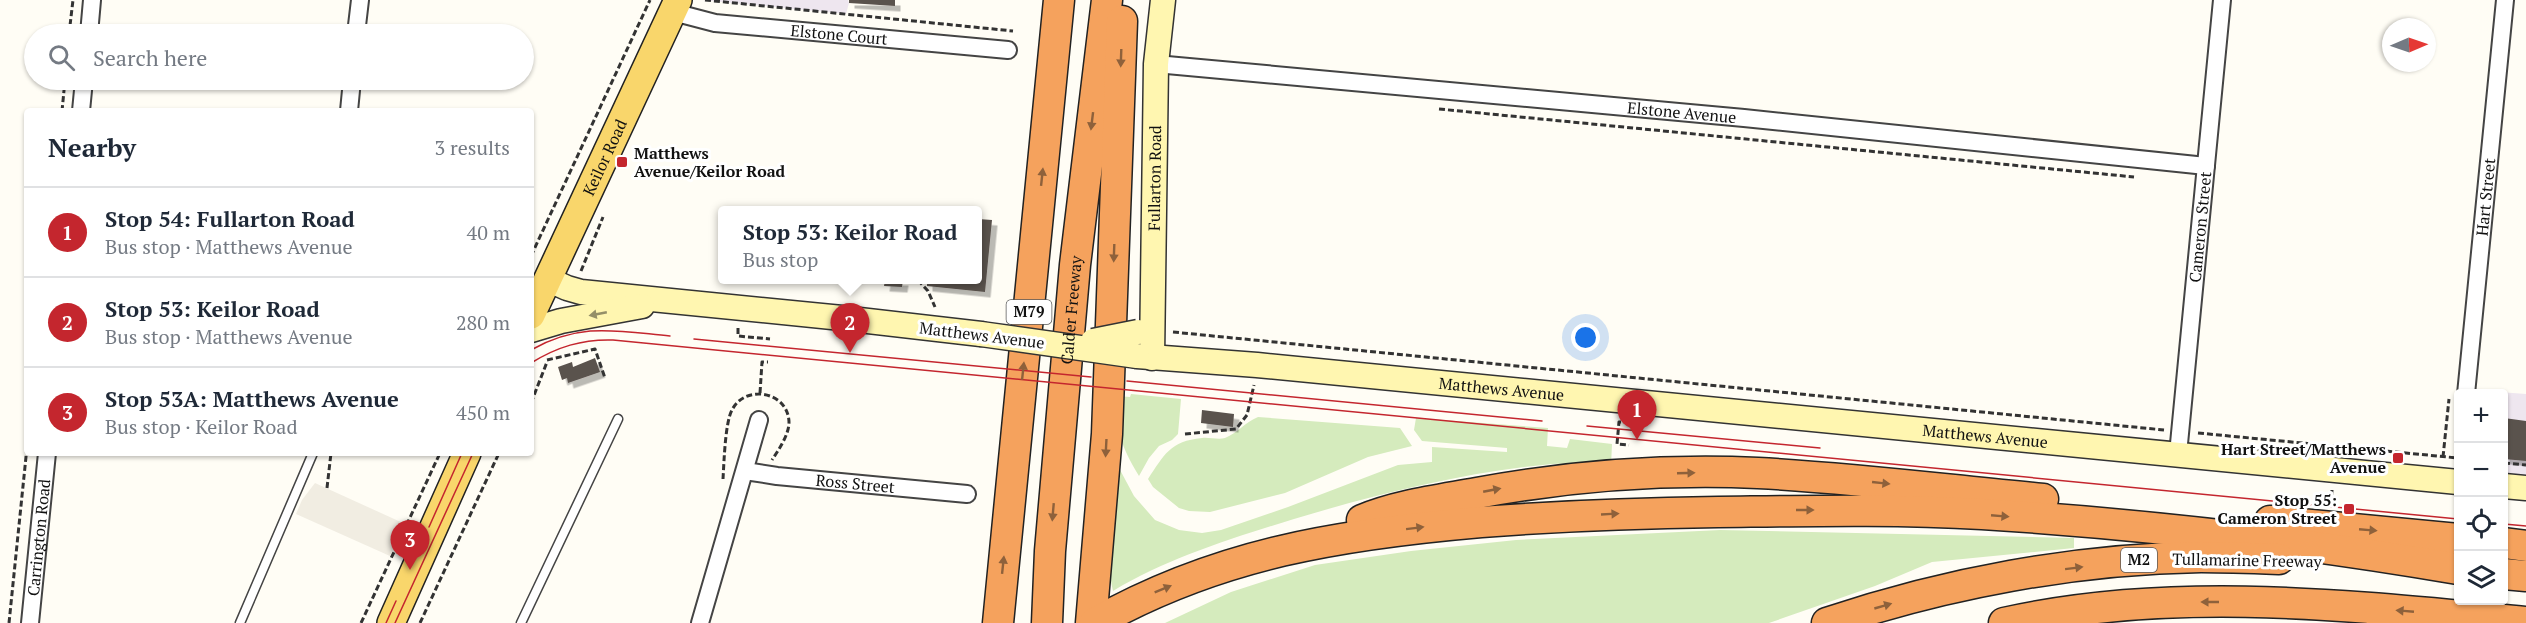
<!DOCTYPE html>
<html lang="en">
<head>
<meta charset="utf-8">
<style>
  :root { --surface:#fff; --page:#f6f6f7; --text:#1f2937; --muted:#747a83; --line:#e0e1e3; --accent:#c4262e }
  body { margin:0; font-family:"PT Serif",serif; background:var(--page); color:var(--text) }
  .controls { position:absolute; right:18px; bottom:18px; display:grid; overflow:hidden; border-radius:6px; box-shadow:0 2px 4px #0004 }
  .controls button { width:54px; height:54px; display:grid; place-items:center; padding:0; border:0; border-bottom:2px solid var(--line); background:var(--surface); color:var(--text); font:30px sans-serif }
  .compass { position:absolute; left:2382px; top:18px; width:54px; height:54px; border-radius:50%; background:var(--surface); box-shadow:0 2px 4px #0004; rotate:88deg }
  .you { position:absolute; left:1586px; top:338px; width:21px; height:21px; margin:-15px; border:4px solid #fff; border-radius:50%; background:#1a73e8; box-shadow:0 0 0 9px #1a73e833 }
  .badge { display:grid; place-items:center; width:39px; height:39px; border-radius:50%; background:var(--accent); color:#fff; font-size:20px; font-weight:700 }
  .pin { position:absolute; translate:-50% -50px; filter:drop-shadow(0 2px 3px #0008) }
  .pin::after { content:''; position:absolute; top:32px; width:21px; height:18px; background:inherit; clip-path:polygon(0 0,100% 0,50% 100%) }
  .popup { position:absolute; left:718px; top:206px; width:264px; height:78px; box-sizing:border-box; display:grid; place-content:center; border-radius:6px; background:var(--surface); filter:drop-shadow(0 2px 4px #0005); font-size:20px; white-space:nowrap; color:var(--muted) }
  .popup b { font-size:22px; color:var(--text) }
  .popup::after { content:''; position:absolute; left:50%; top:100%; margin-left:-12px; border:12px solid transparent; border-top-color:var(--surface) }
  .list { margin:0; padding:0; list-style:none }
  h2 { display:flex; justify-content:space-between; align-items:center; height:78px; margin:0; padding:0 24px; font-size:26px }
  h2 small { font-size:20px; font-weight:400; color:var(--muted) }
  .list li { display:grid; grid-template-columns:39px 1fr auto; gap:18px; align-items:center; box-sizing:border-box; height:90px; padding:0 24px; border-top:2px solid var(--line) }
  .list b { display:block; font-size:22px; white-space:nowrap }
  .list p { margin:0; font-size:20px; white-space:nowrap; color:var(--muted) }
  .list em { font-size:20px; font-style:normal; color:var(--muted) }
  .icon { flex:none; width:33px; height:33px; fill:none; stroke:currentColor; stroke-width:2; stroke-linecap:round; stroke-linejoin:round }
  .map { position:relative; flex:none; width:2526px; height:623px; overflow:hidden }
  .search { position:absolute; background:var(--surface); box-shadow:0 2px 4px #0004; left:24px; top:24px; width:510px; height:66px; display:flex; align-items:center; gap:15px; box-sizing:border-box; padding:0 21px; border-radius:33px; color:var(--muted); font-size:22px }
  .panel { position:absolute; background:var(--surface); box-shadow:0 2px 4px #0004; left:24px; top:108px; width:510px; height:348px; border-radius:6px }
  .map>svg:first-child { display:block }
  .industrial { fill:#eee6ef }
  .green { fill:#d5ebbd }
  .plaza { fill:#f1ede2 }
  .building { fill:#5a524d; filter:url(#shadow) }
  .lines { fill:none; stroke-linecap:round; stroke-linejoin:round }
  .lane-casing { stroke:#444; stroke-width:11 }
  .street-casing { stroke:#444; stroke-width:20 }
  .secondary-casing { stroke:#333; stroke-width:27 }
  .primary-casing { stroke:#222; stroke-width:30 }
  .highway-casing { stroke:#222; stroke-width:33 }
  .path { stroke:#333; stroke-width:3; stroke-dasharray:6 3; stroke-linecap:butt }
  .lane { stroke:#fff; stroke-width:8 }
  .street { stroke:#fff; stroke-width:16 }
  .secondary { stroke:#fff6b0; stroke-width:24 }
  .primary { stroke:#f9d66b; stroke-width:27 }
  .highway { stroke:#f5a25d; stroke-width:30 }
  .tram { stroke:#c4262e; stroke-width:1.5 }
  .secondary-bridge-casing { stroke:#333; stroke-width:27; stroke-linecap:butt }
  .secondary-bridge { stroke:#fff6b0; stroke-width:24 }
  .oneway { fill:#8e613b }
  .oneway2 { fill:#948f68 }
  .poi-dot { fill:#c4262e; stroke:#fff; stroke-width:2 }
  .labels { text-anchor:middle; stroke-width:6; stroke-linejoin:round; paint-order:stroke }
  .shield { fill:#fff; stroke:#585858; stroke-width:1.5 }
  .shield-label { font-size:15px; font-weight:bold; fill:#111 }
  .street-label { font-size:16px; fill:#111; stroke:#fff }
  .poi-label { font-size:16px; font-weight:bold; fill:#111; stroke:#fff; text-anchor:end }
</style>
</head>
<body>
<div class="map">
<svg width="2526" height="623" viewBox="0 0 2526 623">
  <defs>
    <filter id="shadow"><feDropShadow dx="5.5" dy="5.5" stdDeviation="0" flood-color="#0004"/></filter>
  </defs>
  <rect width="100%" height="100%" fill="#fffdf5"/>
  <!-- industrial -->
  <path class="industrial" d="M702,0H848L849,3L846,14Z
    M2472,390L2526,394V488L2504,486V394H2472Z"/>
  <!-- green -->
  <path class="green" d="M1131,394L1181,399L1178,434L1172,440L1159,446L1149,458L1139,476C1120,444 1117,433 1117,396L1130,397Z
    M1258,417L1400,428L1412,446L1368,457L1285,493L1210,512L1189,511L1179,508L1153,487L1148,479C1164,455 1170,441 1202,438C1209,437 1218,440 1225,438C1238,433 1245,422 1258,417Z
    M1416,418L1548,428L1547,446L1567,448L1570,439L1612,444L1611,466C1591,465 1571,463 1552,464C1465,472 1377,494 1294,519C1233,538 1168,558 1113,591C1104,556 1115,505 1119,468L1134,496L1155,520L1179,530L1202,533L1221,530L1288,507L1398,465L1432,462V447L1507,452V448L1422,441L1414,430Z
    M1720,530L2074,538V548L1932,562L1875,586L1769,623H1165L1231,592L1315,565L1411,551L1516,540Z"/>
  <!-- plaza -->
  <path class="plaza" d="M315,483L403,523L390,556L296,514L302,500Z"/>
  <!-- building -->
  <path class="building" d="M849,0H895V6L849,3Z
    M978,219L992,220L985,292L927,286V280H978Z
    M885,280H903L902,287L884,286Z
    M595,358L600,372L568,383L567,378L562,380L558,367L572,362L573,367Z
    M1202,410L1234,414L1233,427L1201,423Z
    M2504,418L2526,421V461L2504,459Z"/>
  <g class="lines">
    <!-- lane casing -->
    <g class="lane-casing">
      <path id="lane" d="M240,623L313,453
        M521,623L618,419"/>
    </g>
    <!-- street casing -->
    <g class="street-casing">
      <g id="street">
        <path id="s1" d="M673,12L715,23L1008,50"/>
        <path d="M89,34L92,0"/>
        <path d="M356,34L360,0"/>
        <path id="s2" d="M1156,64L1744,118L2206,166"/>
        <path d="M81,111L84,80"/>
        <path d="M349,111L352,80"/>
        <path id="s3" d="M2466,394L2505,0"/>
        <path id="s4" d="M2178,454L2222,0"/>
        <path id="s5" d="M745,471L777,476L967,494"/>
        <path id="s6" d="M30,623L47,453"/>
        <path d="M700,623L759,420"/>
      </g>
    </g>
    <!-- secondary casing -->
    <g class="secondary-casing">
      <g id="secondary">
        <path d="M547,279L567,288L581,292L842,318L981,334"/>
        <path d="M531,330L561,321L642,306"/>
        <path id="s7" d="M1137,356L1257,365L2458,482"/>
        <path id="s8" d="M1152,358L1156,64L1163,0"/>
        <path d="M2504,486L2526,488"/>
      </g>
    </g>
    <!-- primary casing -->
    <g class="primary-casing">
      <g id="primary">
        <path id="s9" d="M531,315L678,0"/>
        <path d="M391,623L467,453"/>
      </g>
    </g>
    <!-- highway casing -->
    <g class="highway-casing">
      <g id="highway">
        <path d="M1362,520C1398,505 1439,500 1477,493C1569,476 1665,469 1758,473C1853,478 1949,490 2043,499"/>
        <path d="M2270,521L2458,539"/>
        <path d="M2504,543L2526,546"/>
        <path d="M2504,574L2526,576"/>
        <path d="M998,623L1059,0"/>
        <path id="s10" d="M1047,623L1050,551L1075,265L1107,0"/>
        <path d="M1091,623L1107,434L1122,21"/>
        <path d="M1095,623C1219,553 1342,534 1481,522C1560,516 1639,513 1718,512C1806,511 1894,509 1982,514C2141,524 2301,542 2458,569"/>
        <path d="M1827,623C1946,583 2075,559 2201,557C2226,557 2253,558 2279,559"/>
        <path d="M2004,623C2176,585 2353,606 2526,622"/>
      </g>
    </g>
    <!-- path -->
    <path class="path" d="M705,0L1013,31
      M69,34L73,0
      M1439,109L2134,177
      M62,111L65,80
      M531,256L650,0
      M581,271L603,217
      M918,280L928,291L935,307
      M738,328V336L770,339
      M1173,332L2164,430
      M547,360L595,349L605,378
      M760,393L762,362H768
      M531,403L547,362
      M1621,422H1619L1617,444L1629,445
      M2198,433L2458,458
      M1185,434L1236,429L1247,415L1254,385
      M2443,457L2449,399
      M2504,463L2526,465
      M723,479C724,463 725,423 732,410C745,384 788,391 789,422C789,435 779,449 772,460
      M327,488L331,453
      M2331,504L2332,490
      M9,623L27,447
      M361,623L440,453
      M420,623L499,453"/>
    <!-- lane -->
    <use href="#lane" class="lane"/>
    <!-- street -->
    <use href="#street" class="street"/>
    <!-- secondary -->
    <use href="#secondary" class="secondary"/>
    <!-- primary -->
    <use href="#primary" class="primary"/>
    <!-- highway -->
    <use href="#highway" class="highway"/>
    <!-- tram -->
    <path class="tram" d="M694,339L1091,377
      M531,350C581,322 616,331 670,336
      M531,363C557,347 582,339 613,340L2458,519
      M1127,381L1542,421
      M1587,426L1820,448
      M2504,524L2526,526
      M429,527L462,453
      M386,623L396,601
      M395,623L473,453"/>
    <!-- secondary-bridge casing -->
    <g class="secondary-bridge-casing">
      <path id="secondary-bridge" d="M981,334L1137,356
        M1093,341L1138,332"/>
    </g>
    <!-- secondary-bridge -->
    <use href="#secondary-bridge" class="secondary-bridge"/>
  </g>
  <!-- one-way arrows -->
  <defs><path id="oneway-solid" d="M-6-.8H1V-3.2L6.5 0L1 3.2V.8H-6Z" transform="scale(1.5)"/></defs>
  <g class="oneway">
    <use href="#oneway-solid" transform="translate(1121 58) rotate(92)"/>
    <use href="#oneway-solid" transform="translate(1092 121) rotate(97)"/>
    <use href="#oneway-solid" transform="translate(1042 177) rotate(-84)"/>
    <use href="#oneway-solid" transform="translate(1114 253) rotate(92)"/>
    <use href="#oneway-solid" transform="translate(1023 371) rotate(-84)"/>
    <use href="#oneway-solid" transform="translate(1106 448) rotate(93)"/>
    <use href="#oneway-solid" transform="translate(1686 473) rotate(-2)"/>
    <use href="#oneway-solid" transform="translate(1881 483) rotate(6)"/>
    <use href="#oneway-solid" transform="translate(1492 490) rotate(-11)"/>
    <use href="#oneway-solid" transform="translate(1805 510)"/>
    <use href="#oneway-solid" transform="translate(1053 512) rotate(95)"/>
    <use href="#oneway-solid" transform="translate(1610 514) rotate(-3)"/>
    <use href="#oneway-solid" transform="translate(2000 516) rotate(5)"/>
    <use href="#oneway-solid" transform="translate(1415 528) rotate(-7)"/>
    <use href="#oneway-solid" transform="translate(2368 530) rotate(5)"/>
    <use href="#oneway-solid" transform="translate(1003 565) rotate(-84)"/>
    <use href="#oneway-solid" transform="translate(2074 568) rotate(-7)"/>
    <use href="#oneway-solid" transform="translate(1163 589) rotate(-22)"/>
    <use href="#oneway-solid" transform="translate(2210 602) rotate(-180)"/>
    <use href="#oneway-solid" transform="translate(1883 606) rotate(-16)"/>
    <use href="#oneway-solid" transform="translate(2405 611) rotate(-175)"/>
  </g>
  <use class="oneway2" href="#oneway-solid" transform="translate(598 314) rotate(169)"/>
  <!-- markers -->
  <g class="poi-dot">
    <rect x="616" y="156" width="12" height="12" rx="3"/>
    <rect x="2392" y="452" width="12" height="12" rx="3"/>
    <rect x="2343" y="503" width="12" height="12" rx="3"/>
  </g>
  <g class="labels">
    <!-- shield labels -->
    <g class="shield">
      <rect x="1006.5" y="300" width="45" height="24" rx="4.5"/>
      <rect x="2121" y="548" width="36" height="24" rx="4.5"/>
    </g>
    <g class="shield-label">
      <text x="1029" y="317">M79</text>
      <text x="2139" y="565">M2</text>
    </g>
    <!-- street labels -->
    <g class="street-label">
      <text dy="6" stroke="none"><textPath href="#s1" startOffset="168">Elstone Court</textPath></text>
      <text dy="6" stroke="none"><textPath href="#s2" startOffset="528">Elstone Avenue</textPath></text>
      <text dy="6" stroke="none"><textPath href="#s9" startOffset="174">Keilor Road</textPath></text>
      <text dy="6" stroke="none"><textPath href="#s8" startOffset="180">Fullarton Road</textPath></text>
      <text dy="6" stroke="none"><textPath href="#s3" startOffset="198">Hart Street</textPath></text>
      <text dy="6" stroke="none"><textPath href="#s4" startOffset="228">Cameron Street</textPath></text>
      <text dy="6" stroke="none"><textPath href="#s10" startOffset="314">Calder Freeway</textPath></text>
      <text transform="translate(982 335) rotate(7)" y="6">Matthews Avenue</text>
      <text dy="6" stroke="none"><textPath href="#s7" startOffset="366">Matthews Avenue</textPath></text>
      <text dy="6" stroke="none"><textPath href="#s7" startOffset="852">Matthews Avenue</textPath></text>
      <text dy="6" stroke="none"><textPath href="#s5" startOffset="111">Ross Street</textPath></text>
      <text dy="6" stroke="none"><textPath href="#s6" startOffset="86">Carrington Road</textPath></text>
      <text transform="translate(2247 560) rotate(1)" y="6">Tullamarine Freeway</text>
    </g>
    <!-- poi labels -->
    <g class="poi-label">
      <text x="634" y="159" text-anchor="start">Matthews<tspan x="634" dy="18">Avenue/Keilor Road</tspan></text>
      <text x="2386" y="455">Hart Street/Matthews<tspan x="2386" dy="18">Avenue</tspan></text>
      <text x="2337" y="506">Stop 55:<tspan x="2337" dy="18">Cameron Street</tspan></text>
    </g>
  </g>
</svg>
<div class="controls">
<button>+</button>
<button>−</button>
<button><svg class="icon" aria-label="locate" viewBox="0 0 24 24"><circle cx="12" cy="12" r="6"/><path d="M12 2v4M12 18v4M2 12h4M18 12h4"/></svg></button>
<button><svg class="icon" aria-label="layers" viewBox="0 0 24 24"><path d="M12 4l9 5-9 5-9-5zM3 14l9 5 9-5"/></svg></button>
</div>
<svg class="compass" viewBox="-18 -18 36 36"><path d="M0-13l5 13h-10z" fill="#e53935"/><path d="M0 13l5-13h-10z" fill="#747a83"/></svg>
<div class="you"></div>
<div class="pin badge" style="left:1637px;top:440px">1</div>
<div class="pin badge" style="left:850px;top:353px">2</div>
<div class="popup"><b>Stop 53: Keilor Road</b>Bus stop</div>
<div class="pin badge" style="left:410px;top:570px">3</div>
<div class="search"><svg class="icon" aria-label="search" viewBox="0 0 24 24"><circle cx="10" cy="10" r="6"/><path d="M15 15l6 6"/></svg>Search here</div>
<section class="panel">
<h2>Nearby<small>3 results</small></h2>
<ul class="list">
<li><span class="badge">1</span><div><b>Stop 54: Fullarton Road</b><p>Bus stop · Matthews Avenue</p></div><em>40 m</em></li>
<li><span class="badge">2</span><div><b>Stop 53: Keilor Road</b><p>Bus stop · Matthews Avenue</p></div><em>280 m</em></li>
<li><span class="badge">3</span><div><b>Stop 53A: Matthews Avenue</b><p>Bus stop · Keilor Road</p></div><em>450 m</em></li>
</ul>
</section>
</div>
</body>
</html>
